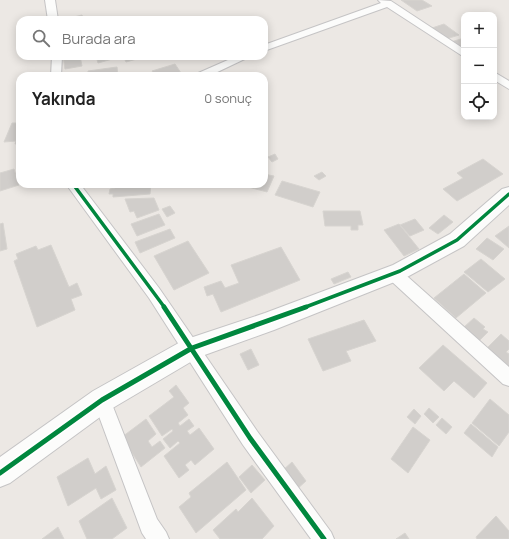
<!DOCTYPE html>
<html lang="tr">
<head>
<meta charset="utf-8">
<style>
  :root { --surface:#fff; --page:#f2f2f2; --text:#222; --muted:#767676; --line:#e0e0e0 }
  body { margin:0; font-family:Manrope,sans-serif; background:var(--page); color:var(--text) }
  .controls { position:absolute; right:12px; top:12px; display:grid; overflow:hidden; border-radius:8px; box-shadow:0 2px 10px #0003 }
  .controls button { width:36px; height:36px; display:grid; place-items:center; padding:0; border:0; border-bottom:1px solid var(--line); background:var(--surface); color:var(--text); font:20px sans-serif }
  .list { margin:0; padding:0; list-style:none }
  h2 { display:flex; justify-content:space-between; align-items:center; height:52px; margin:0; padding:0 16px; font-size:17px }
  h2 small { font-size:13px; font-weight:400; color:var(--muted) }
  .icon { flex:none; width:22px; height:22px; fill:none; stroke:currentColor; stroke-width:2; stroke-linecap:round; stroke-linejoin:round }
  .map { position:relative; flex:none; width:509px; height:539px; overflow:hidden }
  .search { position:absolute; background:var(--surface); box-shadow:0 2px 10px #0003; left:16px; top:16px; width:252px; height:44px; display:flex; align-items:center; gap:10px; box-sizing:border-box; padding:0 14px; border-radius:12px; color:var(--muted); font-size:15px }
  .panel { position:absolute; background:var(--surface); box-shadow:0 2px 10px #0003; left:16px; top:72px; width:252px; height:116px; border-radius:12px }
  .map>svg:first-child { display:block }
  .building { fill:#d1cecb; stroke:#d7d4d0 }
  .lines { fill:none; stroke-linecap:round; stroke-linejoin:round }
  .street-casing { stroke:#c5c4c5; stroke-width:2 }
  .secondary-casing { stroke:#c5c4c5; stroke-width:2 }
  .street { fill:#fcfcfb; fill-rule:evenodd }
  .secondary { fill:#fcfcfb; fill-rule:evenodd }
  .cycleway-far1-casing { stroke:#fff; stroke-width:6 }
  .cycleway-casing { stroke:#fff; stroke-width:8 }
  .cycleway-far1 { stroke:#00873e; stroke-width:3.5 }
  .cycleway { stroke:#00873e; stroke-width:5 }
</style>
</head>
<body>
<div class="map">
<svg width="509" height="539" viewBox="0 0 509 539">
  <rect width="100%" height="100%" fill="#ece8e4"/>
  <!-- building -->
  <path class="building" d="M401,0H422L432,6L417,11Z
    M82,15L84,20H62Z
    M444,24L459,35L446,39L432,28Z
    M464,38V50L451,42Z
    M63,56H80L82,66L65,69Z
    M96,56H115L116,58L98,63Z
    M123,56H143L144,57L126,62Z
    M175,64L183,76H156L152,71Z
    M117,67L118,76H88V71Z
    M12,123H20V143L15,144L16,141L4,142Z
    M275,154L278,159L272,162L268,157Z
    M483,159L503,174L457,201L443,189L463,178L457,173Z
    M14,169L19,185L0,191V173Z
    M322,172L326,176L319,180L314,176Z
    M264,174L274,176L267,192L237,184H264Z
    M282,181L320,192L313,207L275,195Z
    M115,184H151L150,194L113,197V194H109L110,189L115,188Z
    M154,198L159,210L137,218L134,211L130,212L125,199Z
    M170,206L175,213L167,217L162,209Z
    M323,211H360L363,225H358V230H351V226H325Z
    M159,214L165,225L137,236L131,224Z
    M444,215L453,222L438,234L429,228Z
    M415,219L424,230L410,236L400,225Z
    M3,223L7,249L0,251V224Z
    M399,224L419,249L404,256L384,230Z
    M509,226V248L495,236Z
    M170,229L175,238L140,253L135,242Z
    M487,238L504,249L493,260L476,249Z
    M188,241L209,273L174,290L154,256Z
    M51,245L69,287L77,283L82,295L71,299L75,310L37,327L14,261L18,259L16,254L36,246L38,250Z
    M281,247L300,280L221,312L213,294L207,296L204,287L221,281L225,288L239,283L231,265Z
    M481,259L505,279L488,292L464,272Z
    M348,272L351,277L334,284L331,279Z
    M464,274L486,293L456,318L434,298Z
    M474,318L485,327L483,329L488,332L479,341L463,328Z
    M364,320L376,341L346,351L351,361L323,371L308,339Z
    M501,334L509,341V349L506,352L509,354V368L486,349Z
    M443,345L487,383L474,398L454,381L444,391L419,368Z
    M251,349L259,365L248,370L240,354Z
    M176,385L189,403L183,408L188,415L178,423L180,426L189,419L194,426L187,431L190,435L199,428L214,449L195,465L191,460L185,465L189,470L179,478L164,456L180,443L178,441L170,448L163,439L173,431L172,429L162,436L149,416L174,397L169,391Z
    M490,399L509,415V432L499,446L472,423Z
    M429,408L439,417L433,423L424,414Z
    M414,409L421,416L415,424L407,417Z
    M442,418L452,427L446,434L436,425Z
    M146,419L156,434L148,441L152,447L160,441L165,448L141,467L122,437Z
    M471,424L498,447L492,457L464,433Z
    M413,427L430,440L408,473L391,459Z
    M88,458L95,474L106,466L116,490L101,499L96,488L68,506L57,477Z
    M227,462L246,490L196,533L179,507L191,497L189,493Z
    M292,462L306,481L296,490L282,471Z
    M252,465L265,480L251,493L239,477Z
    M112,498L127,528L112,539H87L79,521Z
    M252,498L274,526L262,539H220L213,530L236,509L238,512Z
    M496,516L509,531V539H477L476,537Z
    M58,527L64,539H42Z
    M405,533L409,539H396Z"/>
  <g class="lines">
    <!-- street casing -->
    <g class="street-casing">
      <path id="street" d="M45,0H55L58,20H48Z
        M378,0L391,1L464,49V57L387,7L264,51V45L381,3Z
        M52,56H62L61,76H51Z
        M237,56H251L209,76H195L196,74Z
        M494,72L509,81V89L494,80Z
        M66,184H80L159,288L257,431L331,532L334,539H311L243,445L149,298Z
        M394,268L399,269L509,367V386L503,384L389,279L386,274L389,269Z
        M102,391L108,394L157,519L166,532L169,539H146L142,533L93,400L96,394Z"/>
    </g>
    <!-- secondary casing -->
    <g class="secondary-casing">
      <path id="secondary" d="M509,187V205L464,246L407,277L274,330L199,357L111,409L10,483L0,487V457L93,391L184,340L265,313L393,265L450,234L502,189Z"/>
    </g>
    <!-- street -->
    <use href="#street" class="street"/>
    <!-- secondary -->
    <use href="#secondary" class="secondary"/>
    <!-- cycleway-far1 casing -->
    <g class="cycleway-far1-casing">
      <path id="cycleway-far1" d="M73,184L165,308
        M303,308L400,271L457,240L509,194"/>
    </g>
    <!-- cycleway casing -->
    <g class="cycleway-casing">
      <path id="cycleway" d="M164,307L250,438L324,539
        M0,473L102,400L192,348L306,307"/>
    </g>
    <!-- cycleway-far1 -->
    <use href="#cycleway-far1" class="cycleway-far1"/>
    <!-- cycleway -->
    <use href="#cycleway" class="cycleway"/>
  </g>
</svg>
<div class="controls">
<button>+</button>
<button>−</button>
<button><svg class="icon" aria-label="locate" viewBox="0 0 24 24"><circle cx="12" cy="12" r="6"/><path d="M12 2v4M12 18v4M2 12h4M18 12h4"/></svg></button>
</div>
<div class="search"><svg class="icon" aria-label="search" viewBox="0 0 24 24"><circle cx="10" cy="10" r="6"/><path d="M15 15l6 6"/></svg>Burada ara</div>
<section class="panel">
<h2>Yakında<small>0 sonuç</small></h2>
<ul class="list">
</ul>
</section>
</div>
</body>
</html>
